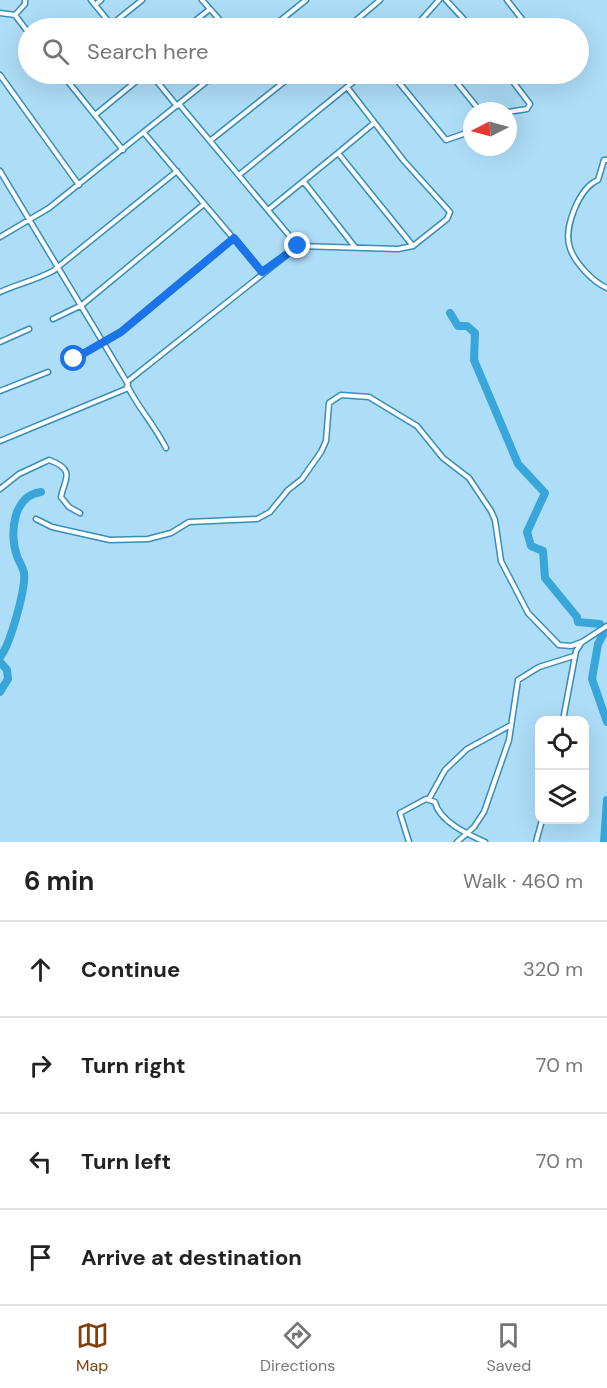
<!DOCTYPE html>
<html lang="en">
<head>
<meta charset="utf-8">
<style>
  :root { --surface:#fff; --page:#f6f6f6; --text:#222; --muted:#767676; --line:#e0e0e0; --accent:#82410c }
  body { margin:0; font-family:"DM Sans",sans-serif; background:var(--page); color:var(--text) }
  .controls { position:absolute; right:18px; bottom:18px; display:grid; overflow:hidden; border-radius:12px; box-shadow:0 6px 24px #0002 }
  .controls button { width:54px; height:54px; display:grid; place-items:center; padding:0; border:0; border-bottom:2px solid var(--line); background:var(--surface); color:var(--text); font:30px sans-serif }
  .compass { position:absolute; left:463px; top:102px; width:54px; height:54px; border-radius:50%; background:var(--surface); box-shadow:0 6px 24px #0002; rotate:264deg }
  .stop { position:absolute; width:18px; height:18px; margin:-14px; border:4px solid #1a73e8; border-radius:50%; background:#fff }
  .stop.end { background:#1a73e8; border-color:#fff; box-shadow:0 2px 6px #0008 }
  .list { margin:0; padding:0; list-style:none }
  h2 { display:flex; justify-content:space-between; align-items:center; height:78px; margin:0; padding:0 24px; font-size:26px }
  h2 small { font-size:20px; font-weight:400; color:var(--muted) }
  .list li { display:grid; grid-template-columns:39px 1fr auto; gap:18px; align-items:center; box-sizing:border-box; height:96px; padding:0 24px; border-top:2px solid var(--line) }
  .list b { display:block; font-size:22px; white-space:nowrap }
  .list em { font-size:20px; font-style:normal; color:var(--muted) }
  .icon { flex:none; width:33px; height:33px; fill:none; stroke:currentColor; stroke-width:2; stroke-linecap:round; stroke-linejoin:round }
  .map { position:relative; flex:none; width:607px; height:842px; overflow:hidden }
  .search { position:absolute; background:var(--surface); box-shadow:0 6px 24px #0002; left:18px; right:18px; top:18px; height:66px; display:flex; align-items:center; gap:15px; box-sizing:border-box; padding:0 21px; border-radius:33px; color:var(--muted); font-size:22px }
  .sheet { height:462px; background:var(--surface) }
  nav { display:flex; justify-content:space-around; align-items:center; box-sizing:border-box; height:84px; border-top:2px solid var(--line); background:var(--surface); font-size:16px; color:var(--muted) }
  nav a { display:grid; justify-items:center; gap:3px }
  nav .on { color:var(--accent) }
  .map>svg:first-child { display:block }
  .lines { fill:none; stroke-linecap:round; stroke-linejoin:round }
  .river { stroke:#38a6d9; stroke-width:8 }
  .minor-casing { stroke:#378eb7; stroke-width:7 }
  .minor { stroke:#fff; stroke-width:4 }
  .route { stroke:#1a73e8; stroke-width:8 }
</style>
</head>
<body>
<div class="map">
<svg width="607" height="842" viewBox="0 0 607 842">
  <rect width="100%" height="100%" fill="#adddf7"/>
  <g class="lines">
    <!-- river -->
    <path class="river" d="M450,313L458,326H467L475,333L474,360L518,464L545,493L527,532L531,546L543,551L545,578L577,617L578,622L600,624L605,631L598,644L592,679L607,722
      M0,657C10,646 26,588 24,573C23,567 19,562 17,556C9,534 13,495 41,492
      M0,662L7,670L8,679L0,692
      M604,842L607,800"/>
    <!-- minor casing -->
    <g class="minor-casing">
      <path id="minor" d="M91,0L114,28
        M202,0L227,28
        M446,0L472,28
        M507,0L529,28
        M95,5L101,0
        M0,13L15,15L28,32
        M15,15L25,4V0
        M111,25L142,0
        M186,28L210,9
        M271,28L306,0
        M347,28L380,0
        M414,28L439,0
        M62,74L123,150
        M151,74L177,106
        M392,74L446,140L472,131
        M450,74L480,111
        M507,74L530,104L527,109L508,112
        M0,75L79,185
        M69,82L80,74
        M347,87L404,161L450,212L447,219L413,246
        M179,104L298,246
        M95,115L145,74
        M144,133L262,272
        M211,140L294,74
        M338,153L374,123
        M607,160H604L598,180C579,188 563,228 570,248C575,263 593,282 607,288
        M0,171L128,384L126,389L0,441
        M239,175L363,74
        M304,182L355,247
        M0,237L49,208L216,74
        M0,292C18,284 36,280 53,271L177,171
        M53,319L82,305L204,204
        M0,342L29,329
        M74,359L121,332L234,238
        M128,381L298,246L398,249L413,246L338,153L268,210
        M128,387C139,409 154,424 166,448
        M0,391L48,372
        M0,489L19,474L49,460C77,470 64,480 61,497L69,507L80,513
        M36,519L52,527L110,540L148,539L171,533L189,522L257,519L270,512L288,490L302,479L321,452L326,441L329,403L341,395L369,397L417,426L443,458L469,478L491,511L495,520L501,561L528,613L559,645L571,646L582,642
        M563,720L576,651L582,642L607,626
        M429,799L445,770L467,749L511,725
        M409,842L400,813L426,799L435,802C439,821 467,834 485,842
        M457,842L474,827L484,812L509,740L518,680L539,667L574,656
        M536,842L542,820"/>
    </g>
    <!-- minor -->
    <use href="#minor" class="minor"/>
  </g>
  <g class="lines">
    <!-- route -->
    <path class="route" d="M74,359L121,332L234,238L262,272L298,246"/>
  </g>
</svg>
<div class="controls">
<button><svg class="icon" aria-label="locate" viewBox="0 0 24 24"><circle cx="12" cy="12" r="6"/><path d="M12 2v4M12 18v4M2 12h4M18 12h4"/></svg></button>
<button><svg class="icon" aria-label="layers" viewBox="0 0 24 24"><path d="M12 4l9 5-9 5-9-5zM3 14l9 5 9-5"/></svg></button>
</div>
<svg class="compass" viewBox="-18 -18 36 36"><path d="M0-13l5 13h-10z" fill="#e53935"/><path d="M0 13l5-13h-10z" fill="#767676"/></svg>
<div class="stop" style="left:74px;top:359px"></div>
<div class="stop end" style="left:298px;top:246px"></div>
<div class="search"><svg class="icon" aria-label="search" viewBox="0 0 24 24"><circle cx="10" cy="10" r="6"/><path d="M15 15l6 6"/></svg>Search here</div>
</div>
<section class="sheet">
<h2>6 min<small>Walk · 460 m</small></h2>
<ul class="list">
<li><svg class="icon" aria-label="ahead" viewBox="0 0 24 24"><path d="M12 20V5M6 11l6-6 6 6"/></svg><div><b>Continue</b></div><em>320 m</em></li>
<li><svg class="icon" aria-label="right" viewBox="0 0 24 24"><path d="M7 20v-9h11M14 6l5 5-5 5"/></svg><div><b>Turn right</b></div><em>70 m</em></li>
<li><svg class="icon" aria-label="left" viewBox="0 0 24 24"><path d="M17 20v-9H6M10 6l-5 5 5 5"/></svg><div><b>Turn left</b></div><em>70 m</em></li>
<li><svg class="icon" aria-label="arrive" viewBox="0 0 24 24"><path d="M6 21V4h12l-3 4 3 4H6"/></svg><div><b>Arrive at destination</b></div></li>
</ul>
</section>
<nav>
<a class="on"><svg class="icon" aria-label="map" viewBox="0 0 24 24"><path d="M3 6l6-2 6 2 6-2v14l-6 2-6-2-6 2zM9 4v14M15 6v14"/></svg>Map</a>
<a><svg class="icon" aria-label="directions" viewBox="0 0 24 24"><path d="M12 3l9 9-9 9-9-9zM9 14v-3h6M13 9l2 2-2 2"/></svg>Directions</a>
<a><svg class="icon" aria-label="saved" viewBox="0 0 24 24"><path d="M7 4h10v16l-5-4-5 4z"/></svg>Saved</a>
</nav>
</body>
</html>
